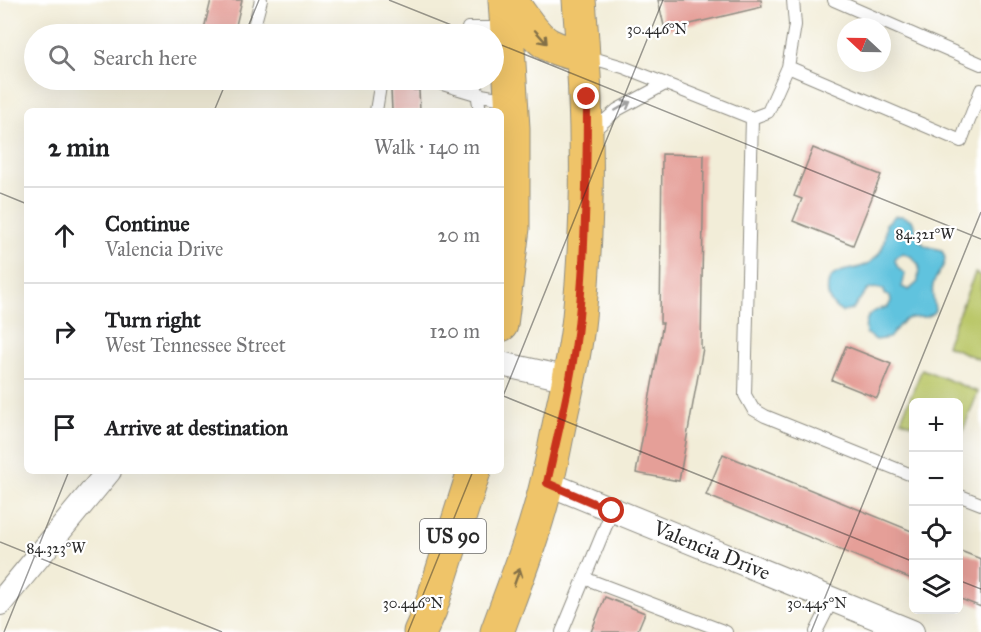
<!DOCTYPE html>
<html lang="en">
<head>
<meta charset="utf-8">
<style>
  :root { --surface:#fff; --page:#f2f2f2; --text:#202124; --muted:#757577; --line:#e0e0e0 }
  body { margin:0; font-family:"IM FELL Great Primer",serif; background:var(--page); color:var(--text) }
  .controls { position:absolute; right:18px; bottom:18px; display:grid; overflow:hidden; border-radius:9px; box-shadow:0 6px 24px #0002 }
  .controls button { width:54px; height:54px; display:grid; place-items:center; padding:0; border:0; border-bottom:2px solid var(--line); background:var(--surface); color:var(--text); font:30px sans-serif }
  .compass { position:absolute; left:837px; top:18px; width:54px; height:54px; border-radius:50%; background:var(--surface); box-shadow:0 6px 24px #0002; rotate:292deg }
  .stop { position:absolute; width:18px; height:18px; margin:-14px; border:4px solid #c8321e; border-radius:50%; background:#fff }
  .stop.end { background:#c8321e; border-color:#fff; box-shadow:0 2px 6px #0008 }
  .list { margin:0; padding:0; list-style:none }
  h2 { display:flex; justify-content:space-between; align-items:center; height:78px; margin:0; padding:0 24px; font-size:26px }
  h2 small { font-size:20px; font-weight:400; color:var(--muted) }
  .list li { display:grid; grid-template-columns:39px 1fr auto; gap:18px; align-items:center; box-sizing:border-box; height:96px; padding:0 24px; border-top:2px solid var(--line) }
  .list b { display:block; font-size:22px; white-space:nowrap }
  .list p { margin:0; font-size:20px; white-space:nowrap; color:var(--muted) }
  .list em { font-size:20px; font-style:normal; color:var(--muted) }
  .icon { flex:none; width:33px; height:33px; fill:none; stroke:currentColor; stroke-width:2; stroke-linecap:round; stroke-linejoin:round }
  .map { position:relative; flex:none; width:981px; height:632px; overflow:hidden }
  .search { position:absolute; background:var(--surface); box-shadow:0 6px 24px #0002; left:24px; top:24px; width:480px; height:66px; display:flex; align-items:center; gap:15px; box-sizing:border-box; padding:0 21px; border-radius:33px; color:var(--muted); font-size:22px }
  .panel { position:absolute; background:var(--surface); box-shadow:0 6px 24px #0002; left:24px; top:108px; width:480px; height:366px; border-radius:9px }
  .map>svg:first-child { display:block }
  .green { fill:#bbc86a; stroke:#737a4a; stroke-width:1.5 }
  .water { fill:#60c3de; stroke:#467784; stroke-width:1.5; fill-rule:evenodd }
  .building { fill:#e59f98 }
  .lines { fill:none; stroke-linecap:round; stroke-linejoin:round }
  .service-casing { stroke:#8e8c82; stroke-width:14 }
  .minor-casing { stroke:#8e8c82; stroke-width:26 }
  .primary-casing { stroke:#8e8c82; stroke-width:35 }
  .service { stroke:#fff; stroke-width:12 }
  .minor { stroke:#fff; stroke-width:24 }
  .primary { stroke:#efc469; stroke-width:33 }
  .oneway { stroke:#837047 }
  .oneway2 { stroke:#a0a0a0 }
  .route { stroke:#c8321e; stroke-width:8 }
  .ticks { fill:none; stroke:#2b2b2b; stroke-width:1.5; stroke-opacity:0.45 }
  .labels { text-anchor:middle; stroke-width:4.5; stroke-linejoin:round; paint-order:stroke }
  .shield { fill:#fff; stroke:#6b6b6b; stroke-width:1.5 }
  .shield-label { font-size:20px; font-weight:bold; fill:#2b2b2b }
  .street-label { font-size:21px; fill:#2b2b2b; stroke:#fff }
  .ticks-label { font-size:15px; text-anchor:middle; fill:#2b2b2b; stroke:#fff; stroke-width:4.5; stroke-linejoin:round; paint-order:stroke }
</style>
</head>
<body>
<div class="map">
<svg width="981" height="632" viewBox="0 0 981 632">
  <rect width="100%" height="100%" fill="#fff"/>
  <filter id="ink" filterUnits="userSpaceOnUse"><feTurbulence type="fractalNoise" baseFrequency=".0167" numOctaves="2"/><feDisplacementMap in="SourceGraphic" scale="12" xChannelSelector="R" yChannelSelector="G"/><feConvolveMatrix kernelMatrix="1 2 1 2 8 2 1 2 1" color-interpolation-filters="sRGB"/></filter>
  <filter id="wash" filterUnits="userSpaceOnUse"><feTurbulence type="fractalNoise" baseFrequency=".008" numOctaves="4" result="noise"/><feDisplacementMap in="SourceGraphic" scale="24" xChannelSelector="R" yChannelSelector="G"/><feGaussianBlur stdDeviation="1.35" result="paint"/><feColorMatrix in="noise" values="0 0 0 0 0 0 0 0 0 0 0 0 0 0 0 0 0 1.4 0 .05"/><feComposite in="paint" operator="in"/></filter>
  <g filter="url(#wash)">
    <rect width="100%" height="100%" fill="#f2edd8"/>
    <!-- green -->
    <path class="green" d="M975,273L981,276V360L946,345Z
      M922,369L978,392L959,441L958,402H914L913,425L901,420Z"/>
    <!-- water -->
    <path class="water" d="M895,216H902L912,220L920,241L926,246L941,250C952,263 936,272 933,285C931,294 934,301 935,310C928,322 917,314 905,320C898,324 895,332 889,338L876,340L866,333C863,315 873,310 888,307L891,301L890,296L885,295L884,290C865,283 863,297 853,309L842,312C834,308 830,303 828,294C824,267 850,272 863,266C867,265 872,261 875,258C885,249 885,237 886,224ZM903,253L912,257L919,265L918,282L909,290L902,287L905,274L898,268L895,261L896,257Z"/>
    <g id="blocks">
      <!-- building -->
      <path class="building" d="M211,0H242L234,34L204,29Z
        M658,0H761L762,7L665,30Z
        M391,90H419L420,111H392Z
        M813,148L881,175L853,245L793,221L802,199L794,196Z
        M662,154L704,155L701,348H703L679,481L636,473L663,323H660Z
        M846,346L891,364L877,398L832,380Z
        M723,454L914,532V580L706,495Z
        M958,550L981,559V607L958,598Z
        M605,597L645,613L637,632H591Z"/>
    </g>
  </g>
  <g filter="url(#ink)">
    <use href="#blocks" fill-opacity="0" stroke="#8e8c82" stroke-width="1.5"/>
    <g class="lines">
      <!-- service casing -->
      <g class="service-casing">
        <path id="service" d="M261,0L253,30L271,34
          M834,0L981,64
          M469,34L468,28H507
          M586,56L623,67L752,118L768,112L788,67L961,141L981,90
          M788,67L795,25L793,0
          M429,80L476,94L509,100
          M475,80L480,111
          M376,111L381,80
          M752,118L745,395L753,409L765,416L914,476
          M592,132L617,110L665,84
          M958,495L981,504
          M584,578L726,632
          M562,632L612,511
          M816,632L832,600"/>
      </g>
      <!-- minor casing -->
      <g class="minor-casing">
        <g id="minor">
          <path d="M501,364L569,379"/>
          <path id="s1" d="M547,483L912,632"/>
          <path d="M0,603L109,471"/>
        </g>
      </g>
      <!-- primary casing -->
      <g class="primary-casing">
        <path id="primary" d="M511,0C519,13 536,38 549,45C560,51 571,53 583,55
          M501,325L513,228V128L505,0
          M420,632L430,610L474,471
          M497,632C515,583 535,533 547,482C553,458 557,434 562,411C569,380 576,348 579,317C590,211 588,106 579,0"/>
      </g>
      <!-- service -->
      <use href="#service" class="service"/>
      <!-- minor -->
      <use href="#minor" class="minor"/>
      <!-- primary -->
      <use href="#primary" class="primary"/>
    </g>
    <!-- one-way arrows -->
    <defs><path id="oneway-shaft" d="M-6 0H5M1.5-3L5.5 0L1.5 3" fill="none" stroke-width="1.6" stroke-linecap="round" stroke-linejoin="round" transform="scale(1.5)"/></defs>
    <g class="oneway">
      <use href="#oneway-shaft" transform="translate(541 37) rotate(48)"/>
      <use href="#oneway-shaft" transform="translate(517 577) rotate(-70)"/>
    </g>
    <use class="oneway2" href="#oneway-shaft" transform="translate(623 106) rotate(-30)"/>
  </g>
  <g class="lines" filter="url(#ink)">
    <!-- route -->
    <path class="route" d="M587,97C587,170 586,243 579,316C574,372 559,428 547,483L612,511"/>
  </g>
  <!-- ticks -->
  <path class="ticks" d="M389,0L474,34M245,34L259,0M494,42L981,239M214,111L227,80M0,193L27,204M501,395L914,562M501,401L663,0M0,542L222,632M958,580L981,589M4,632L69,471M408,632L473,471M811,632L981,212"/>
  <g class="labels">
    <!-- shield labels -->
    <rect class="shield" x="420" y="519" width="66" height="34" rx="4.5"/>
    <g class="shield-label">
      <text x="453" y="543">US 90</text>
    </g>
    <!-- street labels -->
    <g class="street-label">
      <text dy="7" stroke="none"><textPath href="#s1" startOffset="178">Valencia Drive</textPath></text>
    </g>
  </g>
  <g class="ticks-label">
    <text x="657" y="34">30.446°N</text>
    <text x="925" y="239">84.321°W</text>
    <text x="56" y="553">84.323°W</text>
    <text x="413" y="608">30.446°N</text>
    <text x="817" y="608">30.445°N</text>
  </g>
</svg>
<div class="controls">
<button>+</button>
<button>−</button>
<button><svg class="icon" aria-label="locate" viewBox="0 0 24 24"><circle cx="12" cy="12" r="6"/><path d="M12 2v4M12 18v4M2 12h4M18 12h4"/></svg></button>
<button><svg class="icon" aria-label="layers" viewBox="0 0 24 24"><path d="M12 4l9 5-9 5-9-5zM3 14l9 5 9-5"/></svg></button>
</div>
<svg class="compass" viewBox="-18 -18 36 36"><path d="M0-13l5 13h-10z" fill="#e53935"/><path d="M0 13l5-13h-10z" fill="#757577"/></svg>
<div class="stop" style="left:612px;top:511px"></div>
<div class="stop end" style="left:587px;top:97px"></div>
<div class="search"><svg class="icon" aria-label="search" viewBox="0 0 24 24"><circle cx="10" cy="10" r="6"/><path d="M15 15l6 6"/></svg>Search here</div>
<section class="panel">
<h2>2 min<small>Walk · 140 m</small></h2>
<ul class="list">
<li><svg class="icon" aria-label="ahead" viewBox="0 0 24 24"><path d="M12 20V5M6 11l6-6 6 6"/></svg><div><b>Continue</b><p>Valencia Drive</p></div><em>20 m</em></li>
<li><svg class="icon" aria-label="right" viewBox="0 0 24 24"><path d="M7 20v-9h11M14 6l5 5-5 5"/></svg><div><b>Turn right</b><p>West Tennessee Street</p></div><em>120 m</em></li>
<li><svg class="icon" aria-label="arrive" viewBox="0 0 24 24"><path d="M6 21V4h12l-3 4 3 4H6"/></svg><div><b>Arrive at destination</b></div></li>
</ul>
</section>
</div>
</body>
</html>
